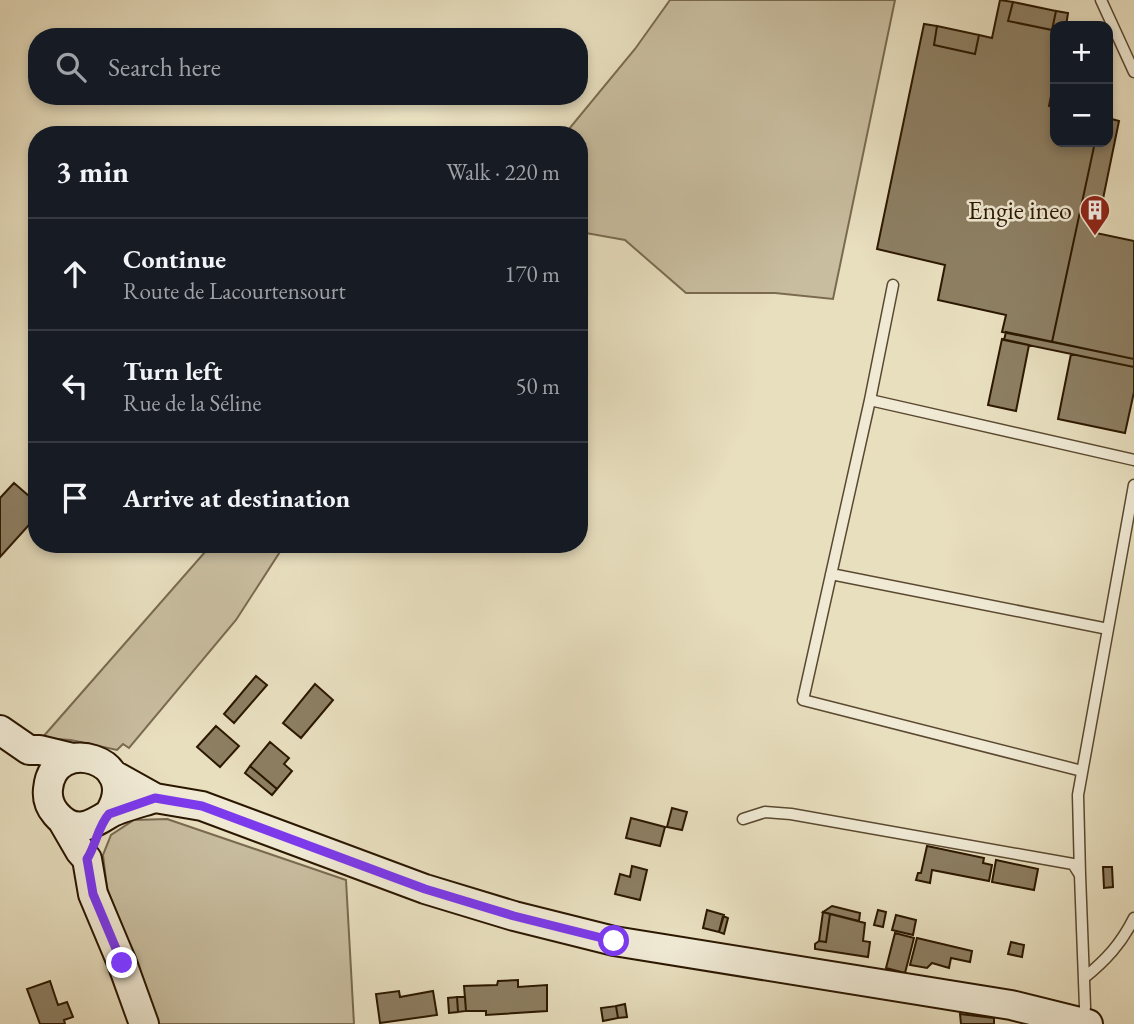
<!DOCTYPE html>
<html lang="en">
<head>
<meta charset="utf-8">
<style>
  :root { --surface:#171b24; --page:#20242c; --text:#f1f3f6; --muted:#9ea1a6; --line:#363941 }
  body { margin:0; font-family:"EB Garamond",serif; background:var(--page); color:var(--text) }
  .controls { position:absolute; right:21px; top:21px; display:grid; overflow:hidden; border-radius:14px; box-shadow:0 4px 10px #0003 }
  .controls button { width:63px; height:63px; display:grid; place-items:center; padding:0; border:0; border-bottom:2px solid var(--line); background:var(--surface); color:var(--text); font:35px sans-serif }
  .stop { position:absolute; width:21px; height:21px; margin:-16px; border:5px solid #7c3aed; border-radius:50%; background:#fff }
  .stop.end { background:#7c3aed; border-color:#fff; box-shadow:0 2px 7px #0008 }
  .list { margin:0; padding:0; list-style:none }
  h2 { display:flex; justify-content:space-between; align-items:center; height:91px; margin:0; padding:0 28px; font-size:30px }
  h2 small { font-size:23px; font-weight:400; color:var(--muted) }
  .list li { display:grid; grid-template-columns:46px 1fr auto; gap:21px; align-items:center; box-sizing:border-box; height:112px; padding:0 28px; border-top:2px solid var(--line) }
  .list b { display:block; font-size:26px; white-space:nowrap }
  .list p { margin:0; font-size:23px; white-space:nowrap; color:var(--muted) }
  .list em { font-size:23px; font-style:normal; color:var(--muted) }
  .icon { flex:none; width:38px; height:38px; fill:none; stroke:currentColor; stroke-width:2; stroke-linecap:round; stroke-linejoin:round }
  .map { position:relative; flex:none; width:1134px; height:1024px; overflow:hidden }
  .search { position:absolute; background:var(--surface); box-shadow:0 4px 10px #0003; left:28px; top:28px; width:560px; height:77px; display:flex; align-items:center; gap:18px; box-sizing:border-box; padding:0 24px; border-radius:28px; color:var(--muted); font-size:26px }
  .panel { position:absolute; background:var(--surface); box-shadow:0 4px 10px #0003; left:28px; top:126px; width:560px; height:427px; border-radius:28px }
  .map>svg:first-child { display:block }
  .green { fill:#c8bd9f; stroke:#7a6a50; stroke-width:2 }
  .building { fill:#8d7f63; stroke:#2b1700; stroke-width:2 }
  .lines { fill:none; stroke-linecap:round; stroke-linejoin:round }
  .lane-casing { stroke:#5a4930; stroke-width:13 }
  .secondary-casing { stroke:#2b1700; stroke-width:32 }
  .lane { stroke:#f0ead5; stroke-width:10 }
  .secondary { stroke:#f0ead5; stroke-width:28 }
  .route { stroke:#7c3aed; stroke-width:9 }
  .labels { text-anchor:middle; stroke-width:5; stroke-linejoin:round; paint-order:stroke }
  .poi-label { font-size:26px; fill:#2b1700; stroke:#f0ead5; text-anchor:end }
</style>
</head>
<body>
<div class="map">
<svg width="1134" height="1024" viewBox="0 0 1134 1024">
  <rect width="100%" height="100%" fill="#e8dfbf"/>
  <filter id="stains"><feTurbulence type="fractalNoise" baseFrequency=".00286" numOctaves="4"/><feColorMatrix values="0 0 0 0 .2 0 0 0 0 .09 0 0 0 0 .02 0 0 0 .5 -.17"/></filter>
  <radialGradient id="worn" r=".72"><stop offset=".6" stop-color="#630" stop-opacity="0"/><stop offset="1" stop-color="#630" stop-opacity=".3"/></radialGradient>
  <!-- green -->
  <path class="green" d="M670,0H895L833,299L775,293H686L625,240L586,233L579,240V135H564L635,49Z
    M212,544H285L236,620L129,748L123,744L117,750L71,740L42,738Z
    M167,819L346,880L354,1024H159L107,888L103,855L111,835L134,820Z"/>
  <!-- building -->
  <path class="building" d="M1000,0L1013,2L1008,21L1052,30L1056,11L1068,13L1066,26H1055V76L1049,106L1055,107V142H1095L1052,342L1002,332L1006,315L938,300L945,265L877,249L924,24L937,26L934,45L975,54L979,35L992,38Z
    M1013,2L1056,11L1052,30L1008,21Z
    M937,26L979,35L975,54L934,45Z
    M1108,118L1119,121L1096,233L1134,241V359L1052,342L1095,142H1108Z
    M1006,332L1134,359V367L1004,340Z
    M1002,339L1029,345L1016,411L988,405Z
    M1071,354L1134,367V392L1125,433L1058,419Z
    M14,483L37,503V516L0,557V498Z
    M256,676L267,685L234,723L224,714Z
    M315,684L333,700L301,738L283,723Z
    M216,726L239,746L220,767L197,747Z
    M270,742L289,758L284,764L292,771L277,789L250,766Z
    M250,766L277,789L272,795L245,773Z
    M672,808L687,812L682,830L667,827Z
    M631,818L665,827L660,846L626,838Z
    M927,846L984,858L983,863L992,865L989,881L932,870L930,883L916,880L918,873H921Z
    M996,860L1038,869L1034,890L992,882Z
    M632,866L647,870L640,900L615,894L620,874L630,877Z
    M1103,867H1112L1113,887L1104,888Z
    M832,906L860,913L859,921L823,912Z
    M707,910L724,915L719,932L703,928Z
    M878,910L886,912L883,927L874,925Z
    M823,912L830,914L826,942L819,941Z
    M830,914L865,923L863,941L870,942L868,957L815,949V944L819,941L826,942Z
    M896,915L916,920L913,935L892,930Z
    M723,916L728,918L724,934L719,932Z
    M895,933L914,938L905,973L886,968Z
    M917,938L972,951L970,962L951,958L949,968L932,963L927,968L910,965Z
    M1011,942L1024,945L1022,957L1008,954Z
    M518,980V987L547,985V1011L486,1015V1011H466L464,986L497,985L498,981Z
    M50,981L58,1005L67,1002L73,1017L64,1020L65,1024H40L27,989Z
    M399,991L400,997L433,991L437,1015L380,1023L376,994Z
    M457,997H465L466,1011L458,1012Z
    M457,997L458,1012L449,1013L448,998Z
    M625,1004L627,1017L618,1018L616,1006Z
    M616,1006L618,1018L603,1021L601,1008Z
    M960,1014L994,1018V1024H961Z"/>
  <g class="lines">
    <!-- lane casing -->
    <g class="lane-casing">
      <path id="lane" d="M1101,0L1134,72
        M893,285L870,400L1134,460
        M870,400L803,700L1082,771
        M831,574L1108,629
        M743,819L765,812L791,814L1073,864L1080,875L1085,1007L1083,1022
        M1080,875L1078,795L1134,485
        M1084,978C1106,960 1121,944 1134,918"/>
    </g>
    <!-- secondary casing -->
    <g class="secondary-casing">
      <path id="secondary" d="M0,730L29,750H40L73,758
        M112,774L155,798L202,806L425,889L514,916L614,941L1011,1005L1088,1024
        M109,814C144,759 53,733 48,789C47,798 50,807 56,814C74,835 90,826 109,814C118,808 143,802 155,798
        M62,820L80,851L87,859L93,894L122,963L144,1024"/>
    </g>
    <!-- lane -->
    <use href="#lane" class="lane"/>
    <!-- secondary -->
    <use href="#secondary" class="secondary"/>
  </g>
  <g class="lines">
    <!-- route -->
    <path class="route" d="M122,963L93,894L87,859C96,845 98,826 109,814L155,798L202,806L425,889L514,916L614,941"/>
  </g>
  <!-- icons -->
  <defs>
    <g id="building-pin" transform="scale(1.575)"><path d="M0 17L-7.5 6A9.5 9.5 0 1 1 7.5 6Z" fill="#8f2418" stroke="#f0ead5"/><path d="M-4-6H4V6H1V3H-1V6H-4ZM-2.5-4.3h1.7v1.8h-1.7ZM.8-4.3h1.7v1.8H.8ZM-2.5-1h1.7V.8h-1.7ZM.8-1h1.7V.8H.8Z" fill="#fff"/></g>
  </defs>
  <g fill-rule="evenodd">
    <use href="#building-pin" x="1095" y="210"/>
  </g>
  <g class="labels">
    <!-- poi labels -->
    <g class="poi-label">
      <text x="1072" y="219">Engie ineo</text>
    </g>
  </g>
  <rect width="100%" height="100%" filter="url(#stains)"/>
  <rect width="100%" height="100%" fill="url(#worn)"/>
</svg>
<div class="controls">
<button>+</button>
<button>−</button>
</div>
<div class="stop" style="left:614px;top:941px"></div>
<div class="stop end" style="left:122px;top:963px"></div>
<div class="search"><svg class="icon" aria-label="search" viewBox="0 0 24 24"><circle cx="10" cy="10" r="6"/><path d="M15 15l6 6"/></svg>Search here</div>
<section class="panel">
<h2>3 min<small>Walk · 220 m</small></h2>
<ul class="list">
<li><svg class="icon" aria-label="ahead" viewBox="0 0 24 24"><path d="M12 20V5M6 11l6-6 6 6"/></svg><div><b>Continue</b><p>Route de Lacourtensourt</p></div><em>170 m</em></li>
<li><svg class="icon" aria-label="left" viewBox="0 0 24 24"><path d="M17 20v-9H6M10 6l-5 5 5 5"/></svg><div><b>Turn left</b><p>Rue de la Séline</p></div><em>50 m</em></li>
<li><svg class="icon" aria-label="arrive" viewBox="0 0 24 24"><path d="M6 21V4h12l-3 4 3 4H6"/></svg><div><b>Arrive at destination</b></div></li>
</ul>
</section>
</div>
</body>
</html>
